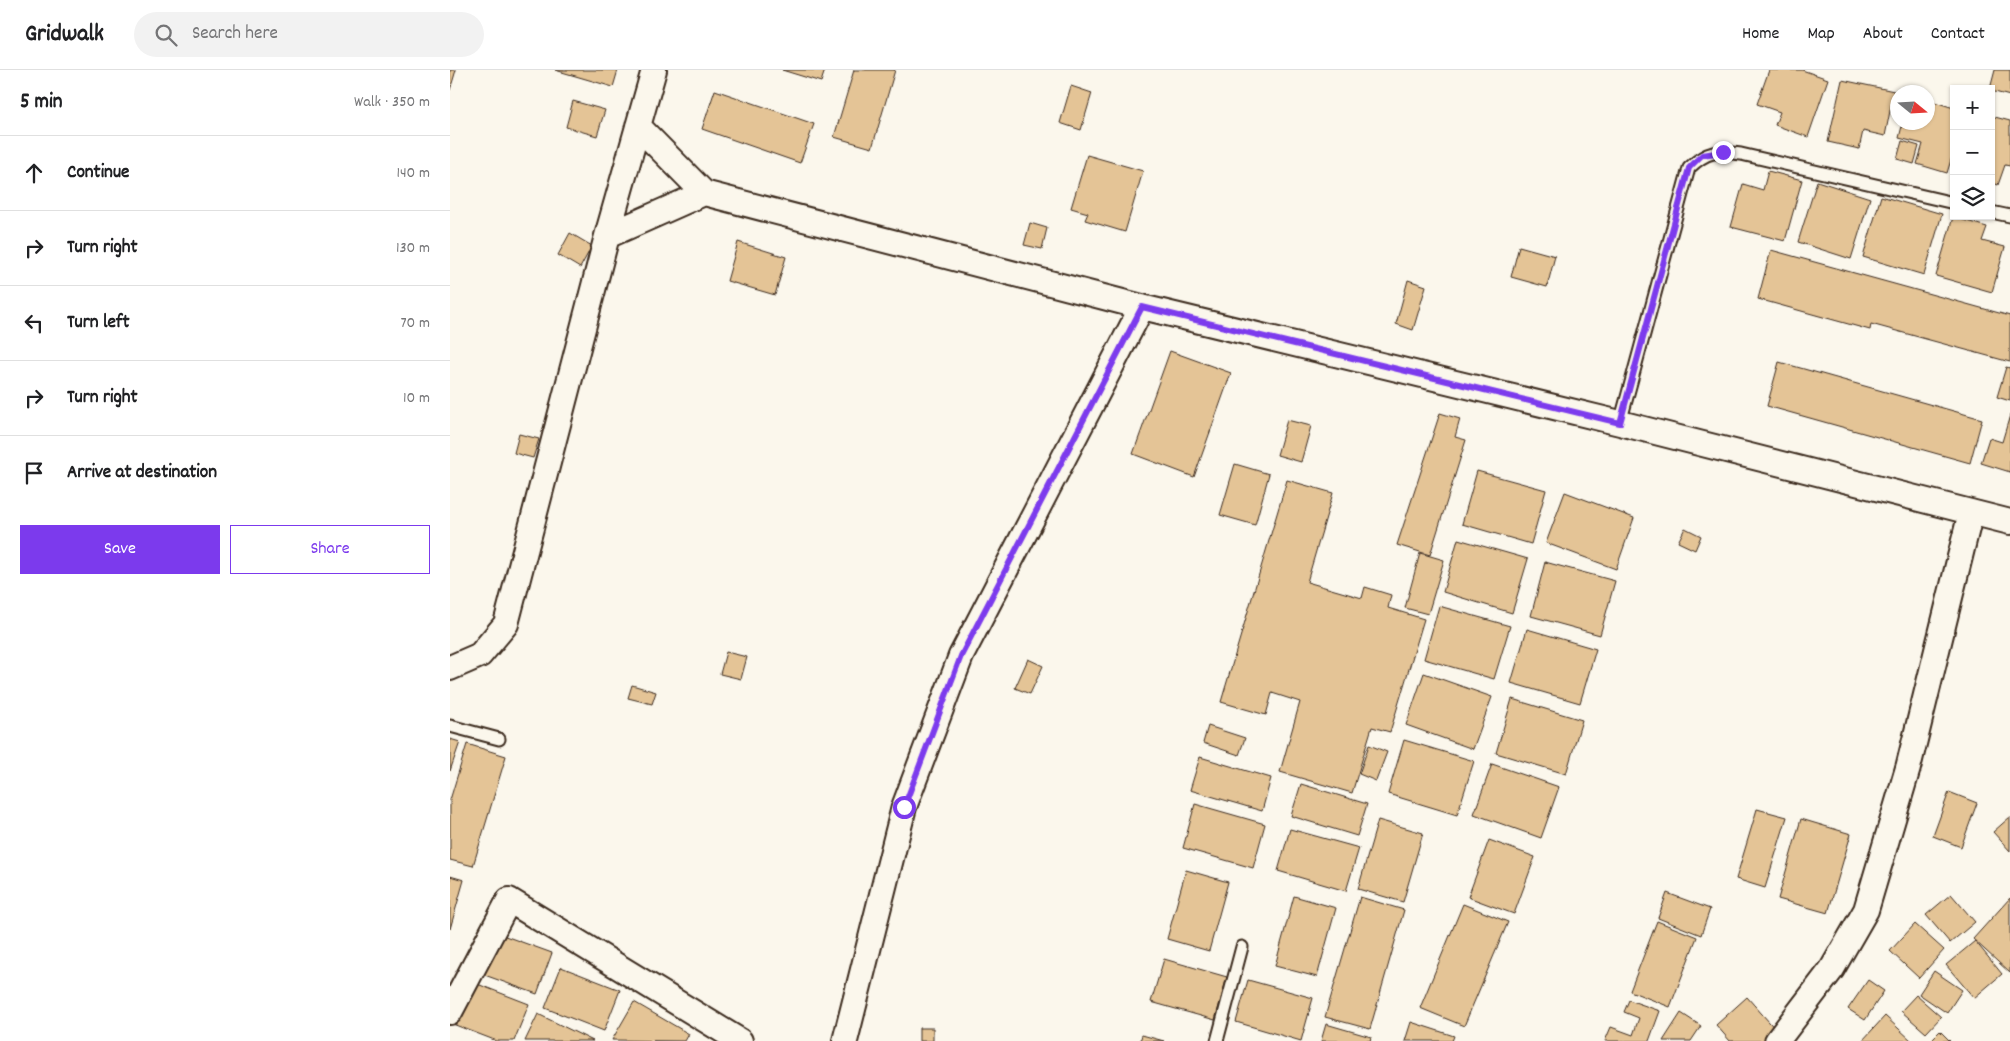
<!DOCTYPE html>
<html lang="en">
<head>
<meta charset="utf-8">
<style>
  :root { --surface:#fff; --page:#f2f2f2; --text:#202124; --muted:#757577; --line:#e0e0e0; --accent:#7c3aed }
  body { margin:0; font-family:Dekko,sans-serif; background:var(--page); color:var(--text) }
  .controls { position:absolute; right:15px; top:15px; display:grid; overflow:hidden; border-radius:0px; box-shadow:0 1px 4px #0004 }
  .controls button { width:45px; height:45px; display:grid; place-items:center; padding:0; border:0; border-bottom:1px solid var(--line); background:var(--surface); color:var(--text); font:25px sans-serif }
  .compass { position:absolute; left:1440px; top:15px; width:45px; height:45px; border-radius:50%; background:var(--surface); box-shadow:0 1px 4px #0004; rotate:108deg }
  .stop { position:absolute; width:15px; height:15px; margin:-11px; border:4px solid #7c3aed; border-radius:50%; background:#fff }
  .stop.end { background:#7c3aed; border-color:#fff; box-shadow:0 1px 5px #0008 }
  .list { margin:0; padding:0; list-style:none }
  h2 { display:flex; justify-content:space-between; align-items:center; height:65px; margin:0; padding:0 20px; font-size:21px }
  h2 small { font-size:16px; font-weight:400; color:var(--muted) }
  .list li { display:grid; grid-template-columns:32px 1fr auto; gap:15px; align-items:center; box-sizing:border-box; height:75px; padding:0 20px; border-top:1px solid var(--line) }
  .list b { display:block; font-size:19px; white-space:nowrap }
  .list em { font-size:16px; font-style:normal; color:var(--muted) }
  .actions { display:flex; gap:10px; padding:15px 20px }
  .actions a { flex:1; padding:11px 0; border:1px solid var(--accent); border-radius:0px; text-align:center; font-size:18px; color:var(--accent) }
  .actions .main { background:var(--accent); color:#fff }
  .icon { flex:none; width:28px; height:28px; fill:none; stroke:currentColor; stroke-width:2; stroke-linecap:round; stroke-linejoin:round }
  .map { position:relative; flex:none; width:1560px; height:971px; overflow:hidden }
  header { display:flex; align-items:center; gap:30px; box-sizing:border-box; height:70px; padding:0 25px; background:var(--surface); border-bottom:1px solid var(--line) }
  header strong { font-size:24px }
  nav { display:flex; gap:28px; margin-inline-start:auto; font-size:18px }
  .search { width:350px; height:45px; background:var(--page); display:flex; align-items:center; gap:12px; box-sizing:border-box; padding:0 18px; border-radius:28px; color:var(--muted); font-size:19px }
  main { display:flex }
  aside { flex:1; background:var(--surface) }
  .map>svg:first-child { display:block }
  .building { fill:#e4c496; stroke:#3b2a1e }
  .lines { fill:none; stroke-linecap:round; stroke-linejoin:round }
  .service-casing { stroke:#3b2a1e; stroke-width:15 }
  .minor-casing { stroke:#3b2a1e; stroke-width:28 }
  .service { stroke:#fbf7ec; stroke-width:11 }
  .minor { stroke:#fbf7ec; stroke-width:24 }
  .route { stroke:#7c3aed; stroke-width:6 }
</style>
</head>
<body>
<header>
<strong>Gridwalk</strong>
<div class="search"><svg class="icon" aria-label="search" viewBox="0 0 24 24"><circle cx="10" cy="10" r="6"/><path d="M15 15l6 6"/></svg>Search here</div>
<nav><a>Home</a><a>Map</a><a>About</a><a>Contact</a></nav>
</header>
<main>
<aside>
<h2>5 min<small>Walk · 350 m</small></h2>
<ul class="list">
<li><svg class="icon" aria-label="ahead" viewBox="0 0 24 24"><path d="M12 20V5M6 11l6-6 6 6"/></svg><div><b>Continue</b></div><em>140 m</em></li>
<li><svg class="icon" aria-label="right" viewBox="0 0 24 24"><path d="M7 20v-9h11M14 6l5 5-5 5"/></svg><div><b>Turn right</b></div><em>130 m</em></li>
<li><svg class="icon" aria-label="left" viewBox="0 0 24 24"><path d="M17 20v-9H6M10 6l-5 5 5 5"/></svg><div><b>Turn left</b></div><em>70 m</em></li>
<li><svg class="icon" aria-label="right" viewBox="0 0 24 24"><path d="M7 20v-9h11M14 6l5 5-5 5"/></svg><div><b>Turn right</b></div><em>10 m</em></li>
<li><svg class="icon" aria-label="arrive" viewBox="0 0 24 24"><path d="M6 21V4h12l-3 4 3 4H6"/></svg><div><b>Arrive at destination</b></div></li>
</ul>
<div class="actions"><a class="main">Save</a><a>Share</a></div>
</aside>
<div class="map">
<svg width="1560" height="971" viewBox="0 0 1560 971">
  <rect width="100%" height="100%" fill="#fbf7ec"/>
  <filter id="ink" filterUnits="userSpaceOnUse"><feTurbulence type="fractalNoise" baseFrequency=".02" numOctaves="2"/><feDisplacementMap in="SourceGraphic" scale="10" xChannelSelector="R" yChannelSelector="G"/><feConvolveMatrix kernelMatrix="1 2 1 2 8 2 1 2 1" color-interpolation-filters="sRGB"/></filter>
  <g filter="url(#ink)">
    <!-- building -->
    <path class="building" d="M0,0H6L0,20Z
      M105,0H168L163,17Z
      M332,0H375L371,12Z
      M404,0H445L422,78L384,67Z
      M1319,0H1352L1378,9L1358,67L1325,55L1330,42L1307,34Z
      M1545,0H1560V26L1541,21L1540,19Z
      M1392,10L1444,21L1435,66L1413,61L1409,79L1378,72Z
      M621,16L642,23L631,60L610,53Z
      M265,20L364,54L350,93L252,59Z
      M1478,30L1504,38V80L1497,103L1467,94L1473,74L1449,68L1453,52H1478Z
      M123,31L155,40L147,66L116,57Z
      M1541,46L1560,51V96L1555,95L1548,115L1541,112Z
      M1452,71L1469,76L1464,94L1447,89Z
      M637,85L693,101L675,162L635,150L638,143L621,138Z
      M1318,101L1352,110L1335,171L1281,157L1293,114L1313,120Z
      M1367,111L1420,128L1401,189L1348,172Z
      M1431,126L1492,144L1474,205L1413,187Z
      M1503,147L1537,157L1532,171L1555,177L1542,222L1486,206Z
      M580,153L597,158L592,179L574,175Z
      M120,163L142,176L130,198L108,185Z
      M288,172L336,187L325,225L277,211Z
      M1069,176L1105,186L1097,217L1061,207Z
      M1321,180L1560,246V292L1421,254L1420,260L1308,229Z
      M958,210L976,216L963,260L946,254Z
      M720,281L781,303L744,407L683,384Z
      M1329,292L1532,349L1520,393L1317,336Z
      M1556,297L1560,298V331L1547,327Z
      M990,343L1010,349L1005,367L1016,370L980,485L947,475Z
      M1560,345V402L1531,393L1539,368L1552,372Z
      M837,350L861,356L851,392L827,385Z
      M69,364L89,369L83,388L64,383Z
      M785,394L819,404L805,455L770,445Z
      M1027,401L1096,420L1081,474L1012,454Z
      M837,410L883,423L857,512L912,528L915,517L941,525L938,538L974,549L940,662L922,657L902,723L830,702L850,632L822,623L816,645L771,632Z
      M1115,422L1184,448L1166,499L1096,473Z
      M1235,458L1251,466L1245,480L1228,472Z
      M1008,469L1078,489L1062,543L993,522Z
      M970,483L994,490L978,544L955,538Z
      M1095,492L1165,511L1150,565L1081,546Z
      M989,536L1060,556L1044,609L974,589Z
      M1077,559L1146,579L1130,633L1061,613Z
      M276,582L297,587L291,609L270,604Z
      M578,589L593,596L580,624L565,618Z
      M974,603L1042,627L1023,679L956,655Z
      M182,615L206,622L202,634L178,628Z
      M1062,629L1132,650L1116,704L1046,683Z
      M758,656L795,668L789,685L753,673Z
      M0,669L10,672L0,701Z
      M954,670L1024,691L1007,745L938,724Z
      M17,674L56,686L23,796L0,790V730Z
      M919,675L937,682L926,711L909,704Z
      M750,687L821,708L812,741L740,720Z
      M1042,694L1109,717L1091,768L1024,744Z
      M851,714L917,734L907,766L841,746Z
      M1499,722L1527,733L1511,777L1483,766Z
      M745,734L815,754L803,798L733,778Z
      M1307,739L1337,747L1315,818L1286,809Z
      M1560,747V781L1543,762Z
      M1351,749L1401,764L1378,843L1328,829Z
      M928,750L973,763L953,832L908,819Z
      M840,759L909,778L896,821L828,801Z
      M1039,770L1085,787L1064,844L1018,827Z
      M736,800L778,812L759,881L717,869Z
      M0,806L14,810L0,859Z
      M1217,823L1260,839L1251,865L1208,848Z
      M1501,824L1525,852L1500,873L1476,845Z
      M844,826L886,838L867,907L825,896Z
      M910,827L954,840L920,959L875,947Z
      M1560,828V903L1523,869Z
      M1013,834L1058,852L1014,956L970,938Z
      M1207,851L1247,867L1220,937L1180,921Z
      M1465,854L1494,880L1469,908L1440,881Z
      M44,862L102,883L87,924L29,903Z
      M1525,871L1552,904L1524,928L1496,895Z
      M714,889L777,907L765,950L701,932Z
      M111,897L170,920L154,961L95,938Z
      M1484,901L1512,920L1497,943L1469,924Z
      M17,910L79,934L64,971H47L0,953Z
      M798,910L863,928L851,971L786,952Z
      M1418,910L1434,921L1415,950L1398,939Z
      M1466,925L1491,947L1476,963L1451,941Z
      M1297,927L1327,961L1316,971H1280L1266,955Z
      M1179,930L1210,941L1199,971H1155L1161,957L1183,965L1189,948L1174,942Z
      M184,932L239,964L235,971L162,970Z
      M1231,943L1251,956L1241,971H1213Z
      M88,944L143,971H75Z
      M1435,946L1462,971H1412Z
      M961,952L1004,966L1002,971H955Z
      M876,954L921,967L920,971H871Z
      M469,958H483V971H469Z
      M1490,961L1500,971H1480Z
      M692,965L714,971H690Z"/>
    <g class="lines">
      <!-- service casing -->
      <g class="service-casing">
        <path id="service" d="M1541,142L1560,146
          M1170,353L1239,98C1258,80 1266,81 1291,84L1504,133
          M0,656L49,669
          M767,971L792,877"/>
      </g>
      <!-- minor casing -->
      <g class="minor-casing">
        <path id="minor" d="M188,56L254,123L692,237L1170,353L1560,452
          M157,166L254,123
          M0,598L30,585L56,554L157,166L204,0
          M0,942L59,830L290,971
          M395,971L454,737L511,586L692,237
          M1327,971L1382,899L1416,840L1458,698L1521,442"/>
      </g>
      <!-- service -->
      <use href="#service" class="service"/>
      <!-- minor -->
      <use href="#minor" class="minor"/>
    </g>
  </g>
  <g class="lines" filter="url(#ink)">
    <!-- route -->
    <path class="route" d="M454,737L511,586L692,237L1170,353L1239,98L1252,85L1273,82"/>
  </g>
</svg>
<div class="controls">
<button>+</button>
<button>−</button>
<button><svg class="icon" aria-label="layers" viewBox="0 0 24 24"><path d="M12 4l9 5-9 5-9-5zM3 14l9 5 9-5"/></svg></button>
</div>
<svg class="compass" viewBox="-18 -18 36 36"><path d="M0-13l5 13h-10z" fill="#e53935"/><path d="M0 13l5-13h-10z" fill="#757577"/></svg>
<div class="stop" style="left:454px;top:737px"></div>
<div class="stop end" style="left:1273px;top:82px"></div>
</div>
</main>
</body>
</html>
